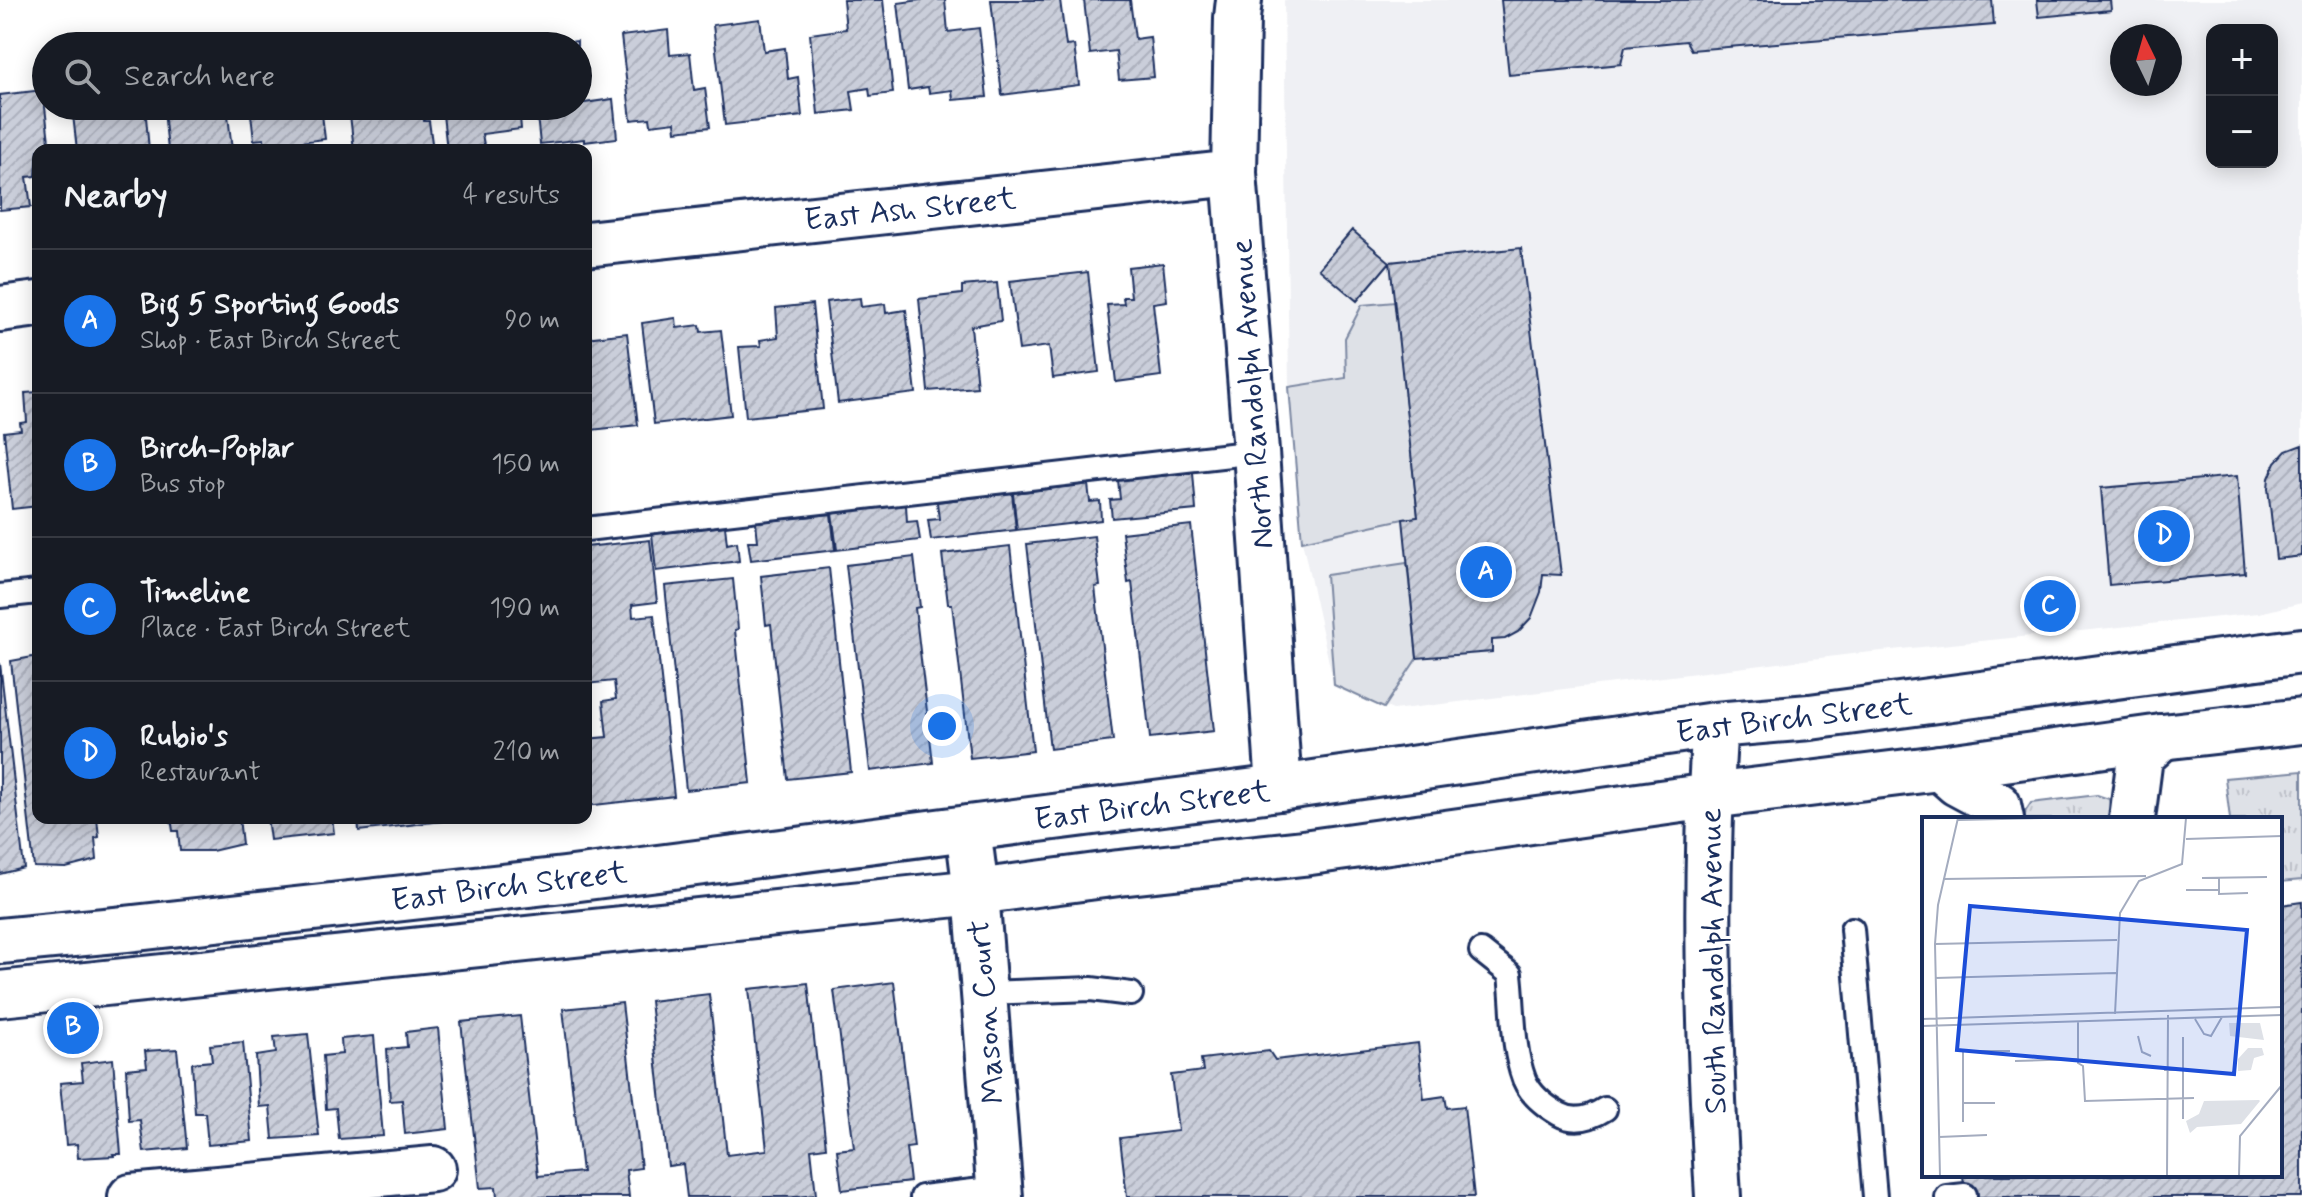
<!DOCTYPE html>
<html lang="en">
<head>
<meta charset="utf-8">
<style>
  :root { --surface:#171b24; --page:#242831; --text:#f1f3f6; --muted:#9ea1a6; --line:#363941; --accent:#1a73e8 }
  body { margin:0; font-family:Mynerve,sans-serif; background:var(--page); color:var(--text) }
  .controls { position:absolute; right:24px; top:24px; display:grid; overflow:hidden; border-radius:16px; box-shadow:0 4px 20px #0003 }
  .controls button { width:72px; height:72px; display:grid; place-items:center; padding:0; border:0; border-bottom:2px solid var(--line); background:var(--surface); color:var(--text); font:40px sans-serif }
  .compass { position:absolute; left:2110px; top:24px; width:72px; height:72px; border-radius:50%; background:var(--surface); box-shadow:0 4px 20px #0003; rotate:355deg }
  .you { position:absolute; left:942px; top:726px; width:28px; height:28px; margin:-20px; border:6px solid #fff; border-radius:50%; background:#1a73e8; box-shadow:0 0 0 12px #1a73e833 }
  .badge { display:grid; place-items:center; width:52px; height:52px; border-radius:50%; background:var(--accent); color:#fff; font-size:26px; font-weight:700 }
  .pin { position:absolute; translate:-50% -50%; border:4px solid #fff; box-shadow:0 2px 8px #0006 }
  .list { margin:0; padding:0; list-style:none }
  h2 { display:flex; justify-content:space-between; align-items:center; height:104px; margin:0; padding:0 32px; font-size:34px }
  h2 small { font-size:26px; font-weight:400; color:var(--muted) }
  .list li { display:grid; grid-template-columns:52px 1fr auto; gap:24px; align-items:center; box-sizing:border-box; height:144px; padding:0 32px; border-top:2px solid var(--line) }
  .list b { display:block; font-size:30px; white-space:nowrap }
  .list p { margin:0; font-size:26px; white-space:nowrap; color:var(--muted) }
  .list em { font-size:26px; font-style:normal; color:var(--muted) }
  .icon { flex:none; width:44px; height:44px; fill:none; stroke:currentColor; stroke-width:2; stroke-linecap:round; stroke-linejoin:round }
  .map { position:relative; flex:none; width:2302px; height:1197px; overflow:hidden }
  .search { position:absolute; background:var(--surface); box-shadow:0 4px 20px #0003; left:32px; top:32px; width:560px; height:88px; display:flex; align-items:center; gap:20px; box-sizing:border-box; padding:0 28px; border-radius:44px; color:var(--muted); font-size:30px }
  .panel { position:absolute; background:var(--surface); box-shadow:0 4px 20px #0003; left:32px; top:144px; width:560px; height:680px; border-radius:16px }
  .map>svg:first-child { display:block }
  .built { fill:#eff0f4; fill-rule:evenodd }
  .grass { fill:url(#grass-tufts); stroke:#7c88a2; stroke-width:2 }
  .green { fill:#dee1e7; stroke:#7c88a2; stroke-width:2 }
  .building { fill:url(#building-hatch); stroke:#1b2f5e; stroke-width:2 }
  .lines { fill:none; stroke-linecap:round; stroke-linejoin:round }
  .lane-casing { stroke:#1b2f5e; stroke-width:28 }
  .street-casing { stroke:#1b2f5e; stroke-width:50 }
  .secondary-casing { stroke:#1b2f5e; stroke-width:50 }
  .lane { stroke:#fff; stroke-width:22 }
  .street { stroke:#fff; stroke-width:44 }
  .secondary { stroke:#fff; stroke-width:44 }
  .labels { text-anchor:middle; stroke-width:6; stroke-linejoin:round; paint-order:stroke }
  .street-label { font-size:32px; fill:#1b2f5e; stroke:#fff }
  .inset-road { fill:none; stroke:#a4acbf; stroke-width:2 }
  .view { fill:#1d4ed8; fill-opacity:0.15; stroke:#1d4ed8; stroke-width:4 }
  .inset-edge { fill:none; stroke:#1b2f5e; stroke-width:4 }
</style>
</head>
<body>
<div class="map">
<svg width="2302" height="1197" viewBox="0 0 2302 1197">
  <defs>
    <pattern id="grass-tufts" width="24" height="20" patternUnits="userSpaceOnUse" patternTransform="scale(2)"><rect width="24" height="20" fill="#dee1e7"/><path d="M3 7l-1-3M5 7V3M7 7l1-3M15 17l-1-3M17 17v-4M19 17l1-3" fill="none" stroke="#bec1c9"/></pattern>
    <pattern id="building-hatch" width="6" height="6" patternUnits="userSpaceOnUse" patternTransform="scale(2)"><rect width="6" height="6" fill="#caceda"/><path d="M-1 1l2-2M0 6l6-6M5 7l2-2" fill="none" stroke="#adb1be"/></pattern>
  </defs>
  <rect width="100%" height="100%" fill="#fff"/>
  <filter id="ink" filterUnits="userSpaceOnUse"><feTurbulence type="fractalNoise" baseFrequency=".0125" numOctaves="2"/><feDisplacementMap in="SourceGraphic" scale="16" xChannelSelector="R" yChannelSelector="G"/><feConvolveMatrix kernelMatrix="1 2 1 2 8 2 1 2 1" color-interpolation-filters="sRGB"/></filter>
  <g filter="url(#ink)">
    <!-- built -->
    <path class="built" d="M1284,0H2302V603L2259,613L1852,654L1393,710L1334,685L1302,541L1289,387ZM2212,30H2272V162H2212ZM2122,36H2170V84H2122Z"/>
    <!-- grass -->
    <path class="grass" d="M2302,771V880L2280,882V819H2230L2225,778Z
      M2097,795L2109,799L2111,819H2025V812L2031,803Z"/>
    <!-- green -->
    <path class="green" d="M1395,302L1418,517L1403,519L1302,541L1289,387L1346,378L1345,338L1362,305Z
      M1407,563L1417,658L1384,708L1334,685L1326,575Z"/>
    <!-- building -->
    <path class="building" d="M843,0H883L893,93L870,96L869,88L851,91L854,110L818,114L810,34L846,29Z
      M945,0L948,32L979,28L987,97L953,100L952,90L929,93L928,87L908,90L898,3L920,0Z
      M991,0H1060L1066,46L1074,45L1079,85L1002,95Z
      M1084,0H1130L1135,39L1150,37L1154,77L1119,80L1116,51L1090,54Z
      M1501,0H1992L1994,25L1691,50L1686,41L1625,47L1621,64L1509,75Z
      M2037,0H2110L2111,10L2039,17Z
      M760,19L764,51L785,48L788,79L798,77L802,116L725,125L713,25Z
      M668,30L670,55L690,53L694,90L705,88L710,127L676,131L675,122L651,125L650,118L631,120L621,36Z
      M478,36L479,46H435L434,41Z
      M577,41V46H531Z
      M578,52L584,103L613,99L617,138L584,142V139L540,144L536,106H578Z
      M43,90L50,150H38L36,176L27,177L31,207L0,210V95Z
      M72,106H145L149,150H77Z
      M160,106H227L232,150H168L164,111L161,112Z
      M250,106H321L325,139L300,142L301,150H265L264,139L254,140Z
      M349,106H422L424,121H429L433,150H354Z
      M442,106H519L521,129L482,134L485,150H447Z
      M1352,230L1390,262L1357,301L1319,269Z
      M1521,248L1561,575L1543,574L1541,592L1531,618L1518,632L1505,639L1492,640V652L1417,658L1403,519L1418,517L1390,262Z
      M1163,263L1167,301L1153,303L1161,376L1116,382L1107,305L1124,304L1123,297H1131L1128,267Z
      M1088,272L1099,372L1053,378L1049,346L1019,350L1010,281Z
      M997,283L1001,321L971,326L977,387L928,391L919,299L962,294V286Z
      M860,298L861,307L885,304L886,313L906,310L916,393L838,403L826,302Z
      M812,304L823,409L746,417L739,347L761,346L760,340L778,337L776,308Z
      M676,318L677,328L700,325L701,332L721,330L731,415L654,424L642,323Z
      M627,333L638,425L591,430L586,383V338Z
      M38,392V506L12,509L4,432L21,430L20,423L27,422L25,393Z
      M2302,445V556L2276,559L2268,488L2269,478L2276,462L2286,451Z
      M1193,473L1196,510L1112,518L1110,500L1120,499L1118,480Z
      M2237,476L2245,573L2109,585L2101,488Z
      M1088,484L1090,502L1100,501L1101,520L1017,530L1013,493Z
      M1012,493L1016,530L931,540L928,520L939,519L937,502Z
      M906,505L907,522L917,521L920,540L837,550L832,513Z
      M831,514L835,550L751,560L748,541H758L756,522Z
      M1191,525L1214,731L1150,738L1132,582L1128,583L1122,533Z
      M725,526L727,544L737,542L739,561L656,571L652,534Z
      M1094,536L1100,586L1095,587L1113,741L1050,749L1027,544Z
      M650,540L657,602L632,605L633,617L654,615L674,796L586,806V739L607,737L603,701L616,699L614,681L586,684V547Z
      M1010,546L1033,751L970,758L952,604H948L942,554Z
      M914,557L920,607L915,608L933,763L870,771L846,565Z
      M829,568L851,772L788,779L771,624L766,625L761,576Z
      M733,579L738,629L735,630L751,783L686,790L665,586Z
      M38,656V818H97L99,837L95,838L97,860L66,868L34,867L11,661Z
      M0,663L24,868L0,874Z
      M171,818H239L242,844L212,851H180L178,831H173Z
      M267,818H332L334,833L270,840Z
      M358,818H459V819L359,831Z
      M2302,902V1197H1965L1963,1175H2280V905Z
      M894,982L914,1147L906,1148L910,1182L842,1190L837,1150L854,1148L834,990Z
      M808,983L826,1147L811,1149L816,1195L796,1197H687L683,1164L668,1166L650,1001L709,994L727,1155L767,1150L749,989Z
      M622,1003L641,1168L626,1170L629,1197H497L496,1187L480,1188L461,1022L520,1016L538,1176L582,1172L563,1009Z
      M438,1028L448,1129L405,1134L402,1100L390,1101L387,1049L407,1047L406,1032Z
      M308,1034L319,1136L273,1139L270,1106L259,1107L256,1056L276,1053L274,1037Z
      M374,1036L383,1136L339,1139L336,1108L326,1109L323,1056L342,1054L341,1039Z
      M243,1042L252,1141L208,1145L205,1113H195L192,1063L212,1061L210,1045Z
      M1418,1043L1424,1099L1445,1096L1447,1108L1464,1106L1474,1197H1127L1120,1138L1178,1131L1171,1075L1203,1071L1201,1059L1269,1051L1275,1060Z
      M177,1049L187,1148L144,1152L140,1120L129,1121L126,1069L147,1067L145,1051Z
      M113,1059L121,1154H113L114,1156L78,1158L77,1144L66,1145L60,1083L83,1081L81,1063Z"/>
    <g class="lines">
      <!-- lane casing -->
      <g class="lane-casing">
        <path id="lane" d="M586,529L1256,452
          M0,596L38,592
          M1852,929L1875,1197
          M1481,951L1510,974C1514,1008 1512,1047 1524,1079C1530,1094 1545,1106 1559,1114C1575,1123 1591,1118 1605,1109
          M984,993L1091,989L1131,994
          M922,1197L999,1188
          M1947,1197L1965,1195"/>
      </g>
      <!-- street casing -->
      <g class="street-casing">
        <path id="street" d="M1239,0L1237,18L1234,173L1256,452L1279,788
          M586,244L1234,173
          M0,309L38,304
          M1940,768L1957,783L1998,805L2001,819
          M2132,819L2140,757L2162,737
          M968,828L976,892L1000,1197
          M131,1197L433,1169"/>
      </g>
      <!-- secondary casing -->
      <g class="secondary-casing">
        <path id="secondary" d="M1715,725C1703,882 1709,1040 1718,1197
          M0,941L126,929L564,880L1279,788L1715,725L1810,717L2302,651
          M0,994L976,892L1119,873L1303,853L1710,796L1940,768L2162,737L2302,721"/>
      </g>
      <!-- lane -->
      <use href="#lane" class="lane"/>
      <!-- street -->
      <use href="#street" class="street"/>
      <!-- secondary -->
      <use href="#secondary" class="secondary"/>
    </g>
  </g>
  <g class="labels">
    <!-- street labels -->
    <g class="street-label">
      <text transform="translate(910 208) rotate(-6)" y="11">East Ash Street</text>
      <text transform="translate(1251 394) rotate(-94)" y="11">North Randolph Avenue</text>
      <text transform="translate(1794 717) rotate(-7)" y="11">East Birch Street</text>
      <text transform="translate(1152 804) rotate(-7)" y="11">East Birch Street</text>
      <text transform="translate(509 885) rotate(-7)" y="11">East Birch Street</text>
      <text transform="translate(1712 961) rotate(-91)" y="11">South Randolph Avenue</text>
      <text transform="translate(985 1012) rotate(-95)" y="11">Mason Court</text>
    </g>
  </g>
  <!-- overview -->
  <g transform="translate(1922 817)">
    <rect width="360" height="360" fill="#fff"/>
    <path d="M307,206H338L342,223L308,219ZM326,231H340L342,238L332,241L329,253L316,254V242ZM282,284L337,283L338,284L319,307L275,310L268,316L264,304L277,297Z" fill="#dee1e7"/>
    <path class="inset-road" d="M36,3L122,1M264,22L360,19M280,61L345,60M297,61V77L326,76M21,62L224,59M264,73H297M13,127L195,123M13,161L194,156M193,197L198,96L217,64L260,47L264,1M0,202L360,190M273,202L282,217L289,219L300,200M156,205V246L161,249L163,284L272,281M0,209L360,198M216,219L220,235L229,239M93,244L156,242M242,253H272M41,286H73M261,302V220M41,305V234H88M17,320L65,318M18,359L13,127L16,88L36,1M245,359L246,198M317,359L318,319L360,268"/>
    <path class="view" d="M48,89L325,113L312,257L35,233Z"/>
    <rect width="360" height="360" class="inset-edge"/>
  </g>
</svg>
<div class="controls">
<button>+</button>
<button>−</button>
</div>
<svg class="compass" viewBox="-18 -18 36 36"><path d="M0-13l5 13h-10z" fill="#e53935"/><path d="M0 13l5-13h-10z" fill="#9ea1a6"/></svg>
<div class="you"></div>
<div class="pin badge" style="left:1486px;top:572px">A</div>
<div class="pin badge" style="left:73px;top:1028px">B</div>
<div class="pin badge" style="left:2050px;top:606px">C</div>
<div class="pin badge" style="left:2164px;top:536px">D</div>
<div class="search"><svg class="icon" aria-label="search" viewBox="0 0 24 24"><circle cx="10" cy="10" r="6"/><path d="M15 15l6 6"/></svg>Search here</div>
<section class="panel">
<h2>Nearby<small>4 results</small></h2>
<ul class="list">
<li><span class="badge">A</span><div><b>Big 5 Sporting Goods</b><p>Shop · East Birch Street</p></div><em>90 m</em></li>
<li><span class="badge">B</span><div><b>Birch-Poplar</b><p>Bus stop</p></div><em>150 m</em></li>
<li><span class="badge">C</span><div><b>Timeline</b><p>Place · East Birch Street</p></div><em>190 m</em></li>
<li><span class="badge">D</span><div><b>Rubio's</b><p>Restaurant</p></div><em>210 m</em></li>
</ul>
</section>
</div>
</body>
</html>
